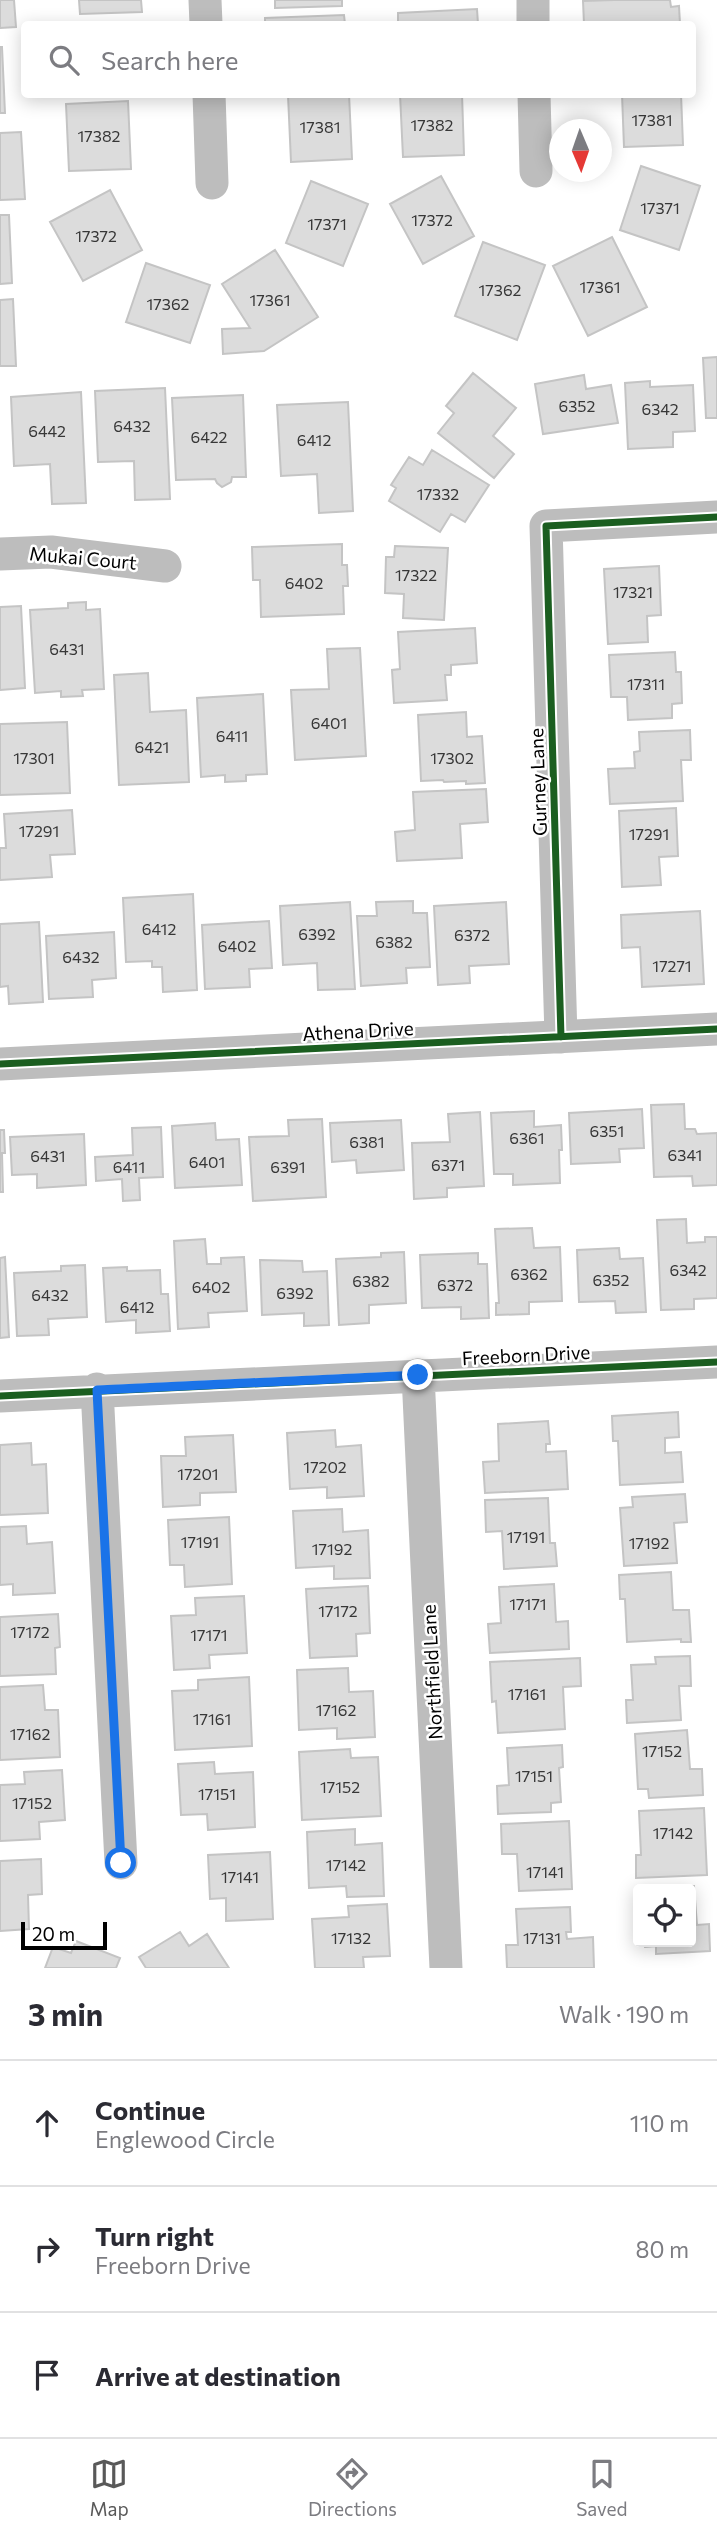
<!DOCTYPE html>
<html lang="en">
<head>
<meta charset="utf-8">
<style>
  :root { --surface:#fff; --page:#f2f2f3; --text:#2b2b33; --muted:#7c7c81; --line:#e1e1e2; --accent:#595959 }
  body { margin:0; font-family:Commissioner,sans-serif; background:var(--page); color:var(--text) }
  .controls { position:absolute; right:21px; bottom:21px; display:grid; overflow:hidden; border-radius:7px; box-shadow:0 4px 18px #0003 }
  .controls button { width:63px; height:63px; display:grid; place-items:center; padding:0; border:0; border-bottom:2px solid var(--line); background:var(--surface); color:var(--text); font:35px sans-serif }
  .compass { position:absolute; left:549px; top:119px; width:63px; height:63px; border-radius:50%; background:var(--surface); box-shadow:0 4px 18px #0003; rotate:178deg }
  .scale { position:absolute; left:21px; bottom:18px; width:86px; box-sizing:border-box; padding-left:7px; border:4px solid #000; border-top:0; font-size:19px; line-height:24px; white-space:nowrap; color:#000; -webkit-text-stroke:5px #fff; paint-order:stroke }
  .stop { position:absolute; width:21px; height:21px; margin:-16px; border:5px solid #1a73e8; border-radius:50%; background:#fff }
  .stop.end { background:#1a73e8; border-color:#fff; box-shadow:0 2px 7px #0008 }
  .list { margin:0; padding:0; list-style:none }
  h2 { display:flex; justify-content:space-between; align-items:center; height:91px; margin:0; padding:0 28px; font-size:30px }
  h2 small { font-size:23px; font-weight:400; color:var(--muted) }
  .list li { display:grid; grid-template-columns:46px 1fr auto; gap:21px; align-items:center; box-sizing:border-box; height:126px; padding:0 28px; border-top:2px solid var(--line) }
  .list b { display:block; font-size:26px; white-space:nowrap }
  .list p { margin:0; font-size:23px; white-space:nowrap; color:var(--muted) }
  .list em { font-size:23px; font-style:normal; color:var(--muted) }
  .icon { flex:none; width:38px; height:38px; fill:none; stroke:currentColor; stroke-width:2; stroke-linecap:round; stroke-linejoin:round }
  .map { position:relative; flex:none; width:717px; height:1968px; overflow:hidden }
  .search { position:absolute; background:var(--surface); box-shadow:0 4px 18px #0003; left:21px; right:21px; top:21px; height:77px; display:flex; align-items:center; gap:18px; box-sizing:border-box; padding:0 24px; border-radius:7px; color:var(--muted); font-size:26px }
  .sheet { height:469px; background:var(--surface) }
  nav { display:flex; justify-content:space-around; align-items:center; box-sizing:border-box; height:98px; border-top:2px solid var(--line); background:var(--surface); font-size:19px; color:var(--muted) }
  nav a { display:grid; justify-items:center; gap:4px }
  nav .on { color:var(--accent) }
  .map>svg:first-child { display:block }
  .building { fill:#dcdcdc; stroke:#c4c4c4; stroke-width:2 }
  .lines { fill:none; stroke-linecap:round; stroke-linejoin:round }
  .street { stroke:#bdbdbd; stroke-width:33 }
  .cycleway-casing { stroke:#fff; stroke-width:11 }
  .cycleway { stroke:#1b5e20; stroke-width:7 }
  .route { stroke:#1a73e8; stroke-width:9 }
  .labels { text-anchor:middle; stroke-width:5; stroke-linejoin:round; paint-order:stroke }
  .number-label { font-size:16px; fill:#373737 }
  .street-label { font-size:19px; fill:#000; stroke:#fff }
</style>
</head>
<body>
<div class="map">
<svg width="717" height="1968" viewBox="0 0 717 1968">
  <rect width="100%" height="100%" fill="#fff"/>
  <!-- building -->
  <path class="building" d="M0,0H14L16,27L0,28Z
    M79,0H141L142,12L80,14Z
    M275,0H342V6L275,8Z
    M614,0H670L671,7L679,6L680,24H584L583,1Z
    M477,9L478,24H398V13Z
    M344,15L345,24H265V18Z
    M0,47H2L5,113H0Z
    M349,94L352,159L291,162L288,95Z
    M400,94H462L464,155L403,157Z
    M622,94H681L683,145L624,147Z
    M128,101L131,169L69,171L66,104Z
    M21,132L25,199L0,200V133Z
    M641,166L700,186L679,250L620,230Z
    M441,176L474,236L423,264L390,204Z
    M311,181L368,204L343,266L286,243Z
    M110,190L142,250L83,281L50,222Z
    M0,215H9L12,283L0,284Z
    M612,237L647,307L588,336L553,266Z
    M483,242L545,265L517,340L455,316Z
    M275,250L318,317L264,351L223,354L222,329L250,328L222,284Z
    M146,263L210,285L190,343L126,322Z
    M13,299L16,366H0V300Z
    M717,357V418H706L703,358Z
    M473,373L516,408L493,436L514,454L494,478L438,433L454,413L446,406Z
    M584,375L586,389L611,385L618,423L543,434L535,384Z
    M650,381V387L693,385L695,431L673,432V447L628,449L625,383Z
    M165,388L170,499L135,500L134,461L98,462L95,391Z
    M81,392L86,503L52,504L50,464L14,466L11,397Z
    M243,395L246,477H232L231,482L222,487L217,483L215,479L176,480L172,398Z
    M348,402L353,511L319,513L317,474L281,476L277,405Z
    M432,450L489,485L465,522L451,514L440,532L389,501L396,488L391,485L409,457L423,465Z
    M342,544V565H347L348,586H343L344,614L261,617L260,580H253L252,547Z
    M395,546L448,548L444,620L403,618L404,594L385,593L386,557H394Z
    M659,566L661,615L647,616L648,642L608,644L604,569Z
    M86,602V610L100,609L104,689L82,690L83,696L61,697V691L35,693L30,610L68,608V603Z
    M21,606L25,688L0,690V607Z
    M475,628L477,663L451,665V675H445L447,700L394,703L392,670L400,669L398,632Z
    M360,648L366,756L295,760L291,690L329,689L327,649Z
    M675,652L676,672H681L682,703L672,704V718L628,720L627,697H611L609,655Z
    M148,673L150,712L186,710L189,782L119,785L114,675Z
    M263,694L267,774L246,775V781L225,782V775L201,777L197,698Z
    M466,712L467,737L482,736L485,783L466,784V781L444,782L443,780L421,781L418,715Z
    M67,722L70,793L0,795V724Z
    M690,730L691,760H681L683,801L610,804L608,769L635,768L634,752L640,751L639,732Z
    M486,789L488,822L460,824L462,858L397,861L395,832L415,830L413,792Z
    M676,808L678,856L659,857L661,885L622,887L619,811Z
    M72,810L75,854L50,855L52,877L0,880V848H6L4,814Z
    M193,894L197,990L163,992L162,967H152V961L126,962L123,898Z
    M413,901V913H427L430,967L406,968L407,983L361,986L357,916H377L376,902Z
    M350,902L355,989L318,990L317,963L283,965L280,906Z
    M506,902L509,964L469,966L470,983L438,985L434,906Z
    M700,911L704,984L642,987L640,947L622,948L621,915Z
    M269,921L272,968L249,969L250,987L205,989L202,925Z
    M39,922L43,1002L9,1004L8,986L0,987V924Z
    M114,932L116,978L92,980L93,997L49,999L46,936Z
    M684,1104L685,1129H695L697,1134L717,1133V1185L693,1186L692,1176L654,1177L651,1105Z
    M642,1109L644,1148L619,1149L620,1162L571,1164L569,1113Z
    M534,1111V1127L561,1125L562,1150H559L560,1183L513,1185V1174H494L491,1113Z
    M480,1112L484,1186L447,1188V1197L414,1199L412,1143L450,1142L448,1114Z
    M322,1119L326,1197L253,1201L249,1137L289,1136L288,1120Z
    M401,1120L404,1170L357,1173L356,1160L332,1162L330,1123Z
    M215,1123L216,1140L239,1139L242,1185L175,1188L172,1126Z
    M161,1127L163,1177L139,1178L140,1200L123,1201L122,1179L96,1181L95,1157L133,1155L132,1128Z
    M0,1130H4L5,1153H2L3,1192H0Z
    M84,1134L86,1185L37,1188V1174L12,1175L10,1137Z
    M686,1219L687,1243L705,1242V1237H717V1298L694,1299V1309L661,1310L657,1220Z
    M532,1228L534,1248L560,1247L562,1301L529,1302V1314L496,1315V1303H499L495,1229Z
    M205,1239L207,1264H221V1258L244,1257L247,1311L208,1313L209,1327L178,1329L174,1241Z
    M619,1248L620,1259L643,1258L646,1312L616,1313L615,1301L579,1302L577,1250Z
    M404,1252L406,1303L369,1305V1323L339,1325L336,1259L381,1257V1253Z
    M478,1253V1264H487L489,1318L461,1319V1307L422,1308L420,1255Z
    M5,1257L9,1337L0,1338V1258Z
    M260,1260L302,1261L303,1272L327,1271L329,1325L304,1326V1313L262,1315Z
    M85,1265L87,1317L48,1319L49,1335L17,1336L14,1273L61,1271V1266Z
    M127,1267V1271L160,1270L161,1294H168L170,1331L136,1333V1320L106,1322L103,1268Z
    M678,1412L679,1437L665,1438V1453L681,1452L683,1482L620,1485L618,1441H613L612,1416Z
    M548,1421L550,1444H546V1452L566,1451L568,1489L485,1493L483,1462L499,1461L498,1424Z
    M335,1430L336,1447L361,1445L364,1496L327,1498V1487L290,1489L287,1433Z
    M233,1435L236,1492L200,1493V1505L163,1507L161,1456H186L185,1437Z
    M31,1443L32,1465L46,1464L48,1513L0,1515V1445Z
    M685,1494L687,1522L674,1523L677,1563L624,1566L620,1508L633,1507L632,1497Z
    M548,1498L550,1543H555L557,1566L504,1569L502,1531L486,1532L485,1500Z
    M342,1509L343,1532L368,1530L370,1578L334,1579V1566L296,1568L293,1511Z
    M229,1517L232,1584L185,1587L184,1565H170L168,1520Z
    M26,1526L27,1544L52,1542L55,1593L13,1595V1584L0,1585V1527Z
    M671,1572L673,1610H689L691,1642H681V1639L627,1642L625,1599H620L619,1575Z
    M554,1584L556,1622L568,1621L569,1649L490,1653L488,1624L501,1623L499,1587Z
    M368,1586L370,1633L356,1634L357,1656L310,1658L306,1589Z
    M244,1596L247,1653L209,1655L210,1668L174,1670L171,1616L196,1615L195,1598Z
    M58,1614L60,1647L55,1648L56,1674L0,1676V1617Z
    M690,1656L691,1686H679L681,1720L627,1723L626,1700H633L631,1665L656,1664L655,1657Z
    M580,1658L581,1686L563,1687L565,1729L498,1733L496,1701L492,1702L490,1662Z
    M348,1668L349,1692L373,1691L375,1737L337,1739V1728L299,1730L297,1670Z
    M249,1677L252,1746L175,1750L172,1691L198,1690V1680Z
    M43,1685L45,1710H58L60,1757L0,1760V1687Z
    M687,1730L690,1769H702L703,1795L649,1798L648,1789H638L635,1734Z
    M562,1745L563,1767L559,1768L561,1802L551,1803V1812L498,1814L497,1786L509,1785L507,1748Z
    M350,1749L351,1758L378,1757L381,1816L302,1820L299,1752Z
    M214,1762L215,1774L253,1772L255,1827L208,1830L207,1814L181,1815L178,1764Z
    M62,1770L65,1820L39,1822L40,1839L0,1841V1785L25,1784L24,1772Z
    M704,1808L707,1875L636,1878V1855H641L639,1811Z
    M569,1821L572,1889L519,1891L517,1854H502L501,1824Z
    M355,1829V1845L382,1843L384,1896L347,1897L346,1886L309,1888L307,1832Z
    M270,1852L273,1919L226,1921V1898L210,1899L208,1855Z
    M41,1859L42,1894L28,1895L29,1929L0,1931V1861Z
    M694,1886L697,1925L709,1924L710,1951L656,1954V1946L645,1947L644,1942H691V1889H642Z
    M387,1904L390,1956L363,1957L364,1968H315L312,1919L349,1917L348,1906Z
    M570,1907L571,1932H566L567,1939L593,1937L594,1968H507L506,1945H518L516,1909Z
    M180,1932L189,1946L207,1934L229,1968H146L139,1957Z
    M76,1941L120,1958L116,1968H45L53,1947L71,1953Z"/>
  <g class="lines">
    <!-- street -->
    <path class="street" d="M205,0L206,24
      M533,0V24
      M209,94L212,183
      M534,94L536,171
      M0,554L51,552L165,566
      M561,1037L546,526L717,517
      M0,1064L717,1029
      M418,1375L446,1968
      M97,1389L121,1863
      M0,1396L717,1362"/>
    <!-- cycleway casing -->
    <g class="cycleway-casing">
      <path id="cycleway" d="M561,1037L546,526L717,517
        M0,1064L717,1029
        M0,1396L717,1362"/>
    </g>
    <!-- cycleway -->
    <use href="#cycleway" class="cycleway"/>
  </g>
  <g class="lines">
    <!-- route -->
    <path class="route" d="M121,1863L97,1390L418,1375"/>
  </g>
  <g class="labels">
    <!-- number labels -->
    <g class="number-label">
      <text x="652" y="126">17381</text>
      <text x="432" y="131">17382</text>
      <text x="320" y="133">17381</text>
      <text x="99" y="142">17382</text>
      <text x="660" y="214">17371</text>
      <text x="432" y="226">17372</text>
      <text x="327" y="230">17371</text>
      <text x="96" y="242">17372</text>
      <text x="600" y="293">17361</text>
      <text x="500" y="296">17362</text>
      <text x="270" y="306">17361</text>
      <text x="168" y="310">17362</text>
      <text x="577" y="412">6352</text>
      <text x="660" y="415">6342</text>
      <text x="132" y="432">6432</text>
      <text x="47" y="437">6442</text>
      <text x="209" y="443">6422</text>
      <text x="314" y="446">6412</text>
      <text x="438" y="500">17332</text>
      <text x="416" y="581">17322</text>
      <text x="304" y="589">6402</text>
      <text x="633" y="598">17321</text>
      <text x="67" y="655">6431</text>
      <text x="646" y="690">17311</text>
      <text x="329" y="729">6401</text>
      <text x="232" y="742">6411</text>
      <text x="152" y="753">6421</text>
      <text x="34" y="764">17301</text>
      <text x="452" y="764">17302</text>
      <text x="39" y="837">17291</text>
      <text x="649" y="840">17291</text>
      <text x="159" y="935">6412</text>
      <text x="317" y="940">6392</text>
      <text x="472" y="941">6372</text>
      <text x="394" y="948">6382</text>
      <text x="237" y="952">6402</text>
      <text x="81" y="963">6432</text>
      <text x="672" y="972">17271</text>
      <text x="607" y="1137">6351</text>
      <text x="527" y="1144">6361</text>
      <text x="367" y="1148">6381</text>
      <text x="685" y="1161">6341</text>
      <text x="48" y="1162">6431</text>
      <text x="207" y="1168">6401</text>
      <text x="448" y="1171">6371</text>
      <text x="129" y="1173">6411</text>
      <text x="288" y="1173">6391</text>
      <text x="688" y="1276">6342</text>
      <text x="529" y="1280">6362</text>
      <text x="611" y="1286">6352</text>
      <text x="371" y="1287">6382</text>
      <text x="455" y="1291">6372</text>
      <text x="211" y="1293">6402</text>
      <text x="295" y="1299">6392</text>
      <text x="50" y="1301">6432</text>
      <text x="137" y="1313">6412</text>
      <text x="325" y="1473">17202</text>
      <text x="198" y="1480">17201</text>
      <text x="526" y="1543">17191</text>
      <text x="200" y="1548">17191</text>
      <text x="649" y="1549">17192</text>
      <text x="332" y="1555">17192</text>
      <text x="528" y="1610">17171</text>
      <text x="338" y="1617">17172</text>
      <text x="30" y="1638">17172</text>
      <text x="209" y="1641">17171</text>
      <text x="527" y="1700">17161</text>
      <text x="336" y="1716">17162</text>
      <text x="212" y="1725">17161</text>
      <text x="30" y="1740">17162</text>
      <text x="662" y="1757">17152</text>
      <text x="534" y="1782">17151</text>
      <text x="340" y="1793">17152</text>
      <text x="217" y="1800">17151</text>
      <text x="32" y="1809">17152</text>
      <text x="673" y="1839">17142</text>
      <text x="346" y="1871">17142</text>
      <text x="545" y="1878">17141</text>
      <text x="240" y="1883">17141</text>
      <text x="351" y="1944">17132</text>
      <text x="542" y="1944">17131</text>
    </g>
    <!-- street labels -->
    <g class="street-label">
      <text transform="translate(83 558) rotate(5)" y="7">Mukai Court</text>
      <text transform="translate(538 782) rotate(-92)" y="7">Gurney Lane</text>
      <text transform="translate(358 1031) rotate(-3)" y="7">Athena Drive</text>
      <text transform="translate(526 1355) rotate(-3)" y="7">Freeborn Drive</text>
      <text transform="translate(432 1672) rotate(-93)" y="7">Northfield Lane</text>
    </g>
  </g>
</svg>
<div class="controls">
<button><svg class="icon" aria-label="locate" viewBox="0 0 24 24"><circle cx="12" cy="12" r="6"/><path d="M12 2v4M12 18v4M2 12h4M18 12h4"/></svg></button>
</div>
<svg class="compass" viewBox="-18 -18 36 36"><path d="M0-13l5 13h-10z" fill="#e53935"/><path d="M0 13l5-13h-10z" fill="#7c7c81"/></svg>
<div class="scale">20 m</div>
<div class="stop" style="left:121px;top:1863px"></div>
<div class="stop end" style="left:418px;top:1375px"></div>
<div class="search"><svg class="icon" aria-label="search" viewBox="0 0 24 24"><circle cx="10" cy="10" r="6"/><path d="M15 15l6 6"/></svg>Search here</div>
</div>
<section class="sheet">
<h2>3 min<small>Walk · 190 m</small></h2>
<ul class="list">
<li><svg class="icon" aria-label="ahead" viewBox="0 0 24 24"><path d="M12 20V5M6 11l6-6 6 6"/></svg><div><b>Continue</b><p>Englewood Circle</p></div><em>110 m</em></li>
<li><svg class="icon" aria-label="right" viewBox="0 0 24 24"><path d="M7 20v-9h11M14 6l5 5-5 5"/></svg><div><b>Turn right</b><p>Freeborn Drive</p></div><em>80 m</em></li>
<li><svg class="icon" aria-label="arrive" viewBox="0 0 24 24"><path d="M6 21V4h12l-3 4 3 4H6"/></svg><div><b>Arrive at destination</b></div></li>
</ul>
</section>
<nav>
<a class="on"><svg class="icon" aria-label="map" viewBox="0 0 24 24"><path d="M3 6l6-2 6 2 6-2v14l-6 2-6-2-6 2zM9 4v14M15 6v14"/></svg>Map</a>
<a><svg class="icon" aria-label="directions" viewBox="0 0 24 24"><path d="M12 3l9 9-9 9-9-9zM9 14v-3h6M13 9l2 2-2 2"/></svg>Directions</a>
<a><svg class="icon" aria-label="saved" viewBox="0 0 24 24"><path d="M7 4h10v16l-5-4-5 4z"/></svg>Saved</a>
</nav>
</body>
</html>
